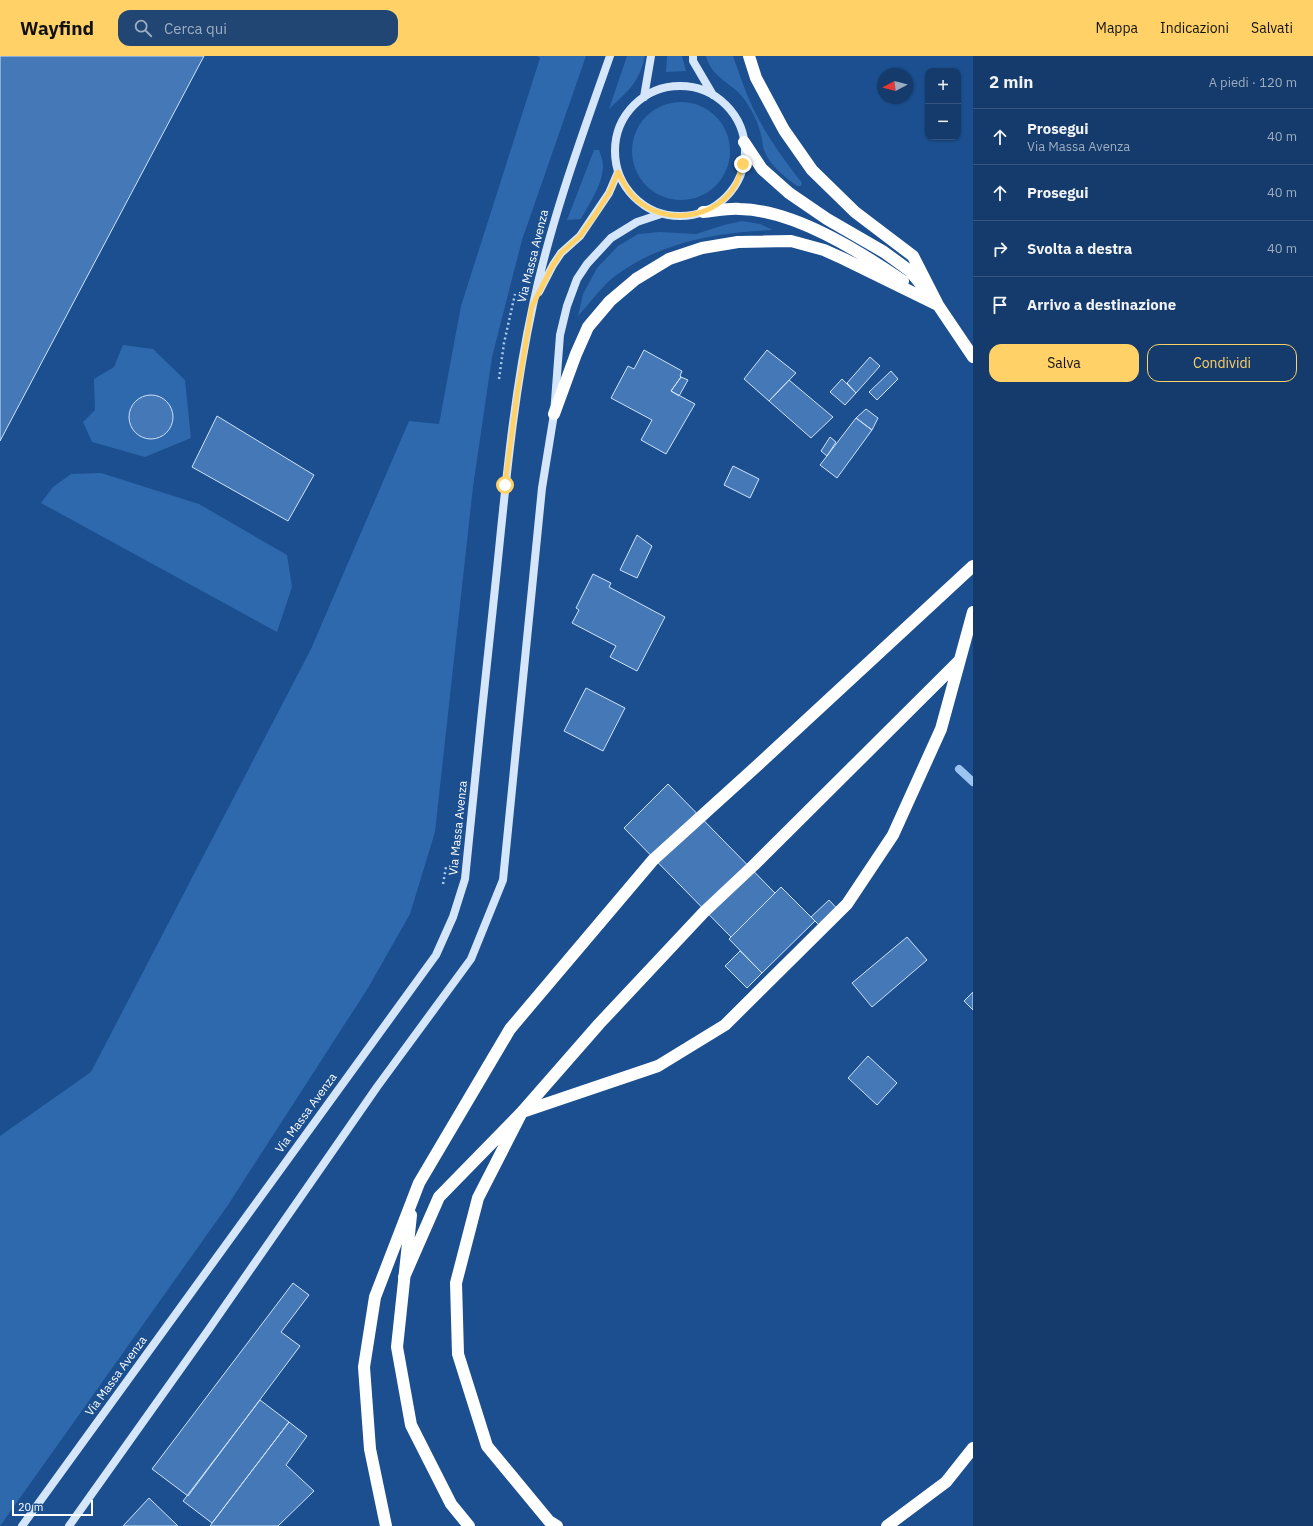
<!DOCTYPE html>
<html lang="it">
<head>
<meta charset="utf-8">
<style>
  :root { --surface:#143b6b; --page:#214673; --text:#f1f3f6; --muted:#9dadc1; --line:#33557e; --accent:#ffd166 }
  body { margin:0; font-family:"IBM Plex Sans",sans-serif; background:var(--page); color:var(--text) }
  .controls { position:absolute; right:12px; top:12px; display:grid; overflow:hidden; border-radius:8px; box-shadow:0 1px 3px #0004 }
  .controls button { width:36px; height:36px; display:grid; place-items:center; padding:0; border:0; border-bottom:1px solid var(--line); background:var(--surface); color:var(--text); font:20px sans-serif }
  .compass { position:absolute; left:877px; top:12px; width:36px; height:36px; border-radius:50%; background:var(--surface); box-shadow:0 1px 3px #0004; rotate:263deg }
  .scale { position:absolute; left:12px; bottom:10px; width:81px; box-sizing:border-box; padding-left:4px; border:2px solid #fff; border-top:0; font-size:11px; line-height:14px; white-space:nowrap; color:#fff; -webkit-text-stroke:3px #1b4f8f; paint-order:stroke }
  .stop { position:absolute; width:12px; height:12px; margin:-9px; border:3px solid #ffd166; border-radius:50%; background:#fff }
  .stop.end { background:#ffd166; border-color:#fff; box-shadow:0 1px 4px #0008 }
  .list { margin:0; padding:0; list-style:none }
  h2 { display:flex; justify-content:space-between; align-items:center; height:52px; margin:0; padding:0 16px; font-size:17px }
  h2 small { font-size:13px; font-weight:400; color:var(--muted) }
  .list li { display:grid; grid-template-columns:26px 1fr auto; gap:12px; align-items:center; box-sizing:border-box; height:56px; padding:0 16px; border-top:1px solid var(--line) }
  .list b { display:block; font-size:15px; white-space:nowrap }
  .list p { margin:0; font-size:13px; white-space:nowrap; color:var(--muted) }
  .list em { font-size:13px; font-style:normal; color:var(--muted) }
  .actions { display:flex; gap:8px; padding:12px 16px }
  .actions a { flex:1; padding:9px 0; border:1px solid var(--accent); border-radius:12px; text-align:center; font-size:14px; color:var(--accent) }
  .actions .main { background:var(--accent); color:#111 }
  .icon { flex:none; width:22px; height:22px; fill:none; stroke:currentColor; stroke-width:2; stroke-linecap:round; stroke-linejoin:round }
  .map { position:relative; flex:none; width:973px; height:1470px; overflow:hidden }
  header { display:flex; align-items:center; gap:24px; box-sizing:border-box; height:56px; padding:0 20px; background:var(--accent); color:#111 }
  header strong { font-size:19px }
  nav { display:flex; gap:22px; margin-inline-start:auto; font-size:14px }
  .search { width:280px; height:36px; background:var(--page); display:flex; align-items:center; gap:10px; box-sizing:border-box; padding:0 14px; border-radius:12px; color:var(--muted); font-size:15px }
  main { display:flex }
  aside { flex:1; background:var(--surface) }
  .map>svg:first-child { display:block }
  .green { fill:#2e69ad; fill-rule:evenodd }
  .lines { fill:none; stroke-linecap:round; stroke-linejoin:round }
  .stream { stroke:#9cc4f0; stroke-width:8 }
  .building { fill:#4478b7; stroke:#cfe3fa }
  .path { stroke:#a9c9ee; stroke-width:2.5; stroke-dasharray:2 3; stroke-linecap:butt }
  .secondary { stroke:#d6e6fa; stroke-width:8 }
  .motorway { stroke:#fff; stroke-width:12 }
  .route { stroke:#ffd166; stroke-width:5 }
  .labels { text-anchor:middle; stroke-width:3.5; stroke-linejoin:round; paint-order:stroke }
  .street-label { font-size:12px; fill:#fff; stroke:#1b4f8f }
</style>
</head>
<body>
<header>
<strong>Wayfind</strong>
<div class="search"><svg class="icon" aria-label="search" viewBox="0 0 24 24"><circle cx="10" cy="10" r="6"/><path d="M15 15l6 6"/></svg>Cerca qui</div>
<nav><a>Mappa</a><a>Indicazioni</a><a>Salvati</a></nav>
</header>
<main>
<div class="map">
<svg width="973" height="1470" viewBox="0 0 973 1470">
  <rect width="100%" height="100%" fill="#1b4f8f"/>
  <!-- green -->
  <path class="green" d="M537,0H586L522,184L492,301L473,431L435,776L410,858L368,932L228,1149L0,1470V1080L91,1016L311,593L409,365L439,368L461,250L540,2Z
    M627,0H645C639,27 628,35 609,53Z
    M667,0H682L686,15L666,16Z
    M706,0H733C740,19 746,39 756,58C768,82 785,105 802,127L801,130H797C785,121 769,109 764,94C763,90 762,84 761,79C758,66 752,54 744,43C733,27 712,23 706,0Z
    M632 95a49 49 0 1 1 98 0a49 49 0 1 1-98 0Z
    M594,94H599C601,99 603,105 603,110C603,128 589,148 581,163L567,164Z
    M742,165L760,168L773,174C718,176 660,186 615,220C603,229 588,249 578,260L583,238L597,212L618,190L638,178L660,176L696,178L724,169Z
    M123,289L153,293L185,324L191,382L145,401L92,386L83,366L95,354L94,323L114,311ZM152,339C168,342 180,359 169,373C144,407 104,345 152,339Z
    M101,417L199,448L287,499L292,531L277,576L41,447L53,431L71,418Z"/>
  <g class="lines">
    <!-- stream -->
    <path class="stream" d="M959,713L973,726"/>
  </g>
  <!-- building -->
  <path class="building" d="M0,0H204L0,385Z
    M644,294L682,315L680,320L681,321L671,335L695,348L666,398L641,384L652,364L611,342L628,310L634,313Z
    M767,294L796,317L769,345L744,323Z
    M870,301L880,310L856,337L847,327Z
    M891,315L898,323L877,344L869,336Z
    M681,321L688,324L679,340L671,335Z
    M842,323L856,337L845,349L830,336Z
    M789,324L833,361L811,382L769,345Z
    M129 361a22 22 0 1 1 44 0a22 22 0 1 1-44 0Z
    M866,353L878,362L872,374L856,362Z
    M217,360L314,419L288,465L192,411Z
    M856,362L872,374L837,422L820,409Z
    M830,381L836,386L827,400L821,395Z
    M733,410L759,423L750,442L724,429Z
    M637,479L652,490L637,522L620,514Z
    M593,518L611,527L609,531L665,561L637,615L610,601L616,590L572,567L579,554L576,552Z
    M586,632L625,652L603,695L564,675Z
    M668,728L775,837L731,881L624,772Z
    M781,831L815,865L762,917L729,883Z
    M829,844L842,858L825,875L811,861Z
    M907,881L927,904L872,951L852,927Z
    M740,895L762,917L747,932L725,910Z
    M973,936V954L964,945Z
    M868,1000L897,1027L877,1049L848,1022Z
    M293,1227L309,1239L281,1276L300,1290L188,1440L152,1413Z
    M260,1344L289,1366L212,1467L183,1445Z
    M289,1366L307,1380L286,1409L314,1435L278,1470H210Z
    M149,1442L178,1470H123Z"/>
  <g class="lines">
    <!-- path -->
    <path class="path" d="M499,323L504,287L515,238
      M443,828L446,811"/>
    <!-- secondary -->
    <path class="secondary" d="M693,0V5L713,39
      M615 95a65 65 0 1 1 130 0a65 65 0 1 1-130 0Z
      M644,41L651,0
      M539,236L553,209L561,197L580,180L609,137L618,116
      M22,1470L436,899L453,861L465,823C475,720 486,616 497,513C506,425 514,336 533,249C551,164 581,82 610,0
      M69,1470L209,1273L377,1031L471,903L503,824L542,432L554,358L560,279L567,250L577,223L587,208L611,182L637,166L661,158"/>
    <!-- motorway -->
    <path class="motorway" d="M749,0L756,22L784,74L812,114L855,156L913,200L938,249
      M744,86L762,113L789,137L827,163L884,196L910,215L938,249L973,301
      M703,156C715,155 728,152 740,153C794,154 859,195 903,225
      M554,358L576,298L588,271L610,245L636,223L669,203L702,192L738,186L791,185L824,194L844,203L938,249
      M411,1159L397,1291L411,1369L451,1448L469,1470
      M404,1221L439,1141L522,1056L599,968L704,856L754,809L959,605
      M386,1470L370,1393L364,1311L375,1241L419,1127L510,973L653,804L759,708L973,510
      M557,1470L549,1465L487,1390L458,1298L456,1227L478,1142L522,1056L658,1010L725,969L847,848L893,779L941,673L973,556
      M887,1470L946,1426L973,1392"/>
  </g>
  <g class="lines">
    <!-- route -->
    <path class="route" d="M505,429L517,338L532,250L553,209L561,197L580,180L595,159L609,137L618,116C624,128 630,140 642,148C671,169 718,161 736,128C739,122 741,114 743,108"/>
  </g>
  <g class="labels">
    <!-- street labels -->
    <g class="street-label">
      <text transform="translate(533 200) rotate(-76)" y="4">Via Massa Avenza</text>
      <text transform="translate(458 772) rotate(-84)" y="4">Via Massa Avenza</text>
      <text transform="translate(306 1057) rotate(-54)" y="4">Via Massa Avenza</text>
      <text transform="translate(116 1320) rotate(-54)" y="4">Via Massa Avenza</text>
    </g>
  </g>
</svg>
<div class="controls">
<button>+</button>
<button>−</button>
</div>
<svg class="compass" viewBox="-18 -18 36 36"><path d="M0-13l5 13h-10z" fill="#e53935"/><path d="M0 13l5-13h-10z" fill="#9dadc1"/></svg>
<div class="scale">20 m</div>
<div class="stop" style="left:505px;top:429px"></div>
<div class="stop end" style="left:743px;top:108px"></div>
</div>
<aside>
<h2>2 min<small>A piedi · 120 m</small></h2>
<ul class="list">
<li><svg class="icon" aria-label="ahead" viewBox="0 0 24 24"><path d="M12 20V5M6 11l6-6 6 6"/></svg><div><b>Prosegui</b><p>Via Massa Avenza</p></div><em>40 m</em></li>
<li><svg class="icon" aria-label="ahead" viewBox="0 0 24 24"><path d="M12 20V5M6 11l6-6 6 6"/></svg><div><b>Prosegui</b></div><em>40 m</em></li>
<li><svg class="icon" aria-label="right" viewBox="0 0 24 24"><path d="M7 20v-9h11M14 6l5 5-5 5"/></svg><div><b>Svolta a destra</b></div><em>40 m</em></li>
<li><svg class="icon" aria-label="arrive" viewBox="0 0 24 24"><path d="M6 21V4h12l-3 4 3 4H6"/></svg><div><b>Arrivo a destinazione</b></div></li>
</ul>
<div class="actions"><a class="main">Salva</a><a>Condividi</a></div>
</aside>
</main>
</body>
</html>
